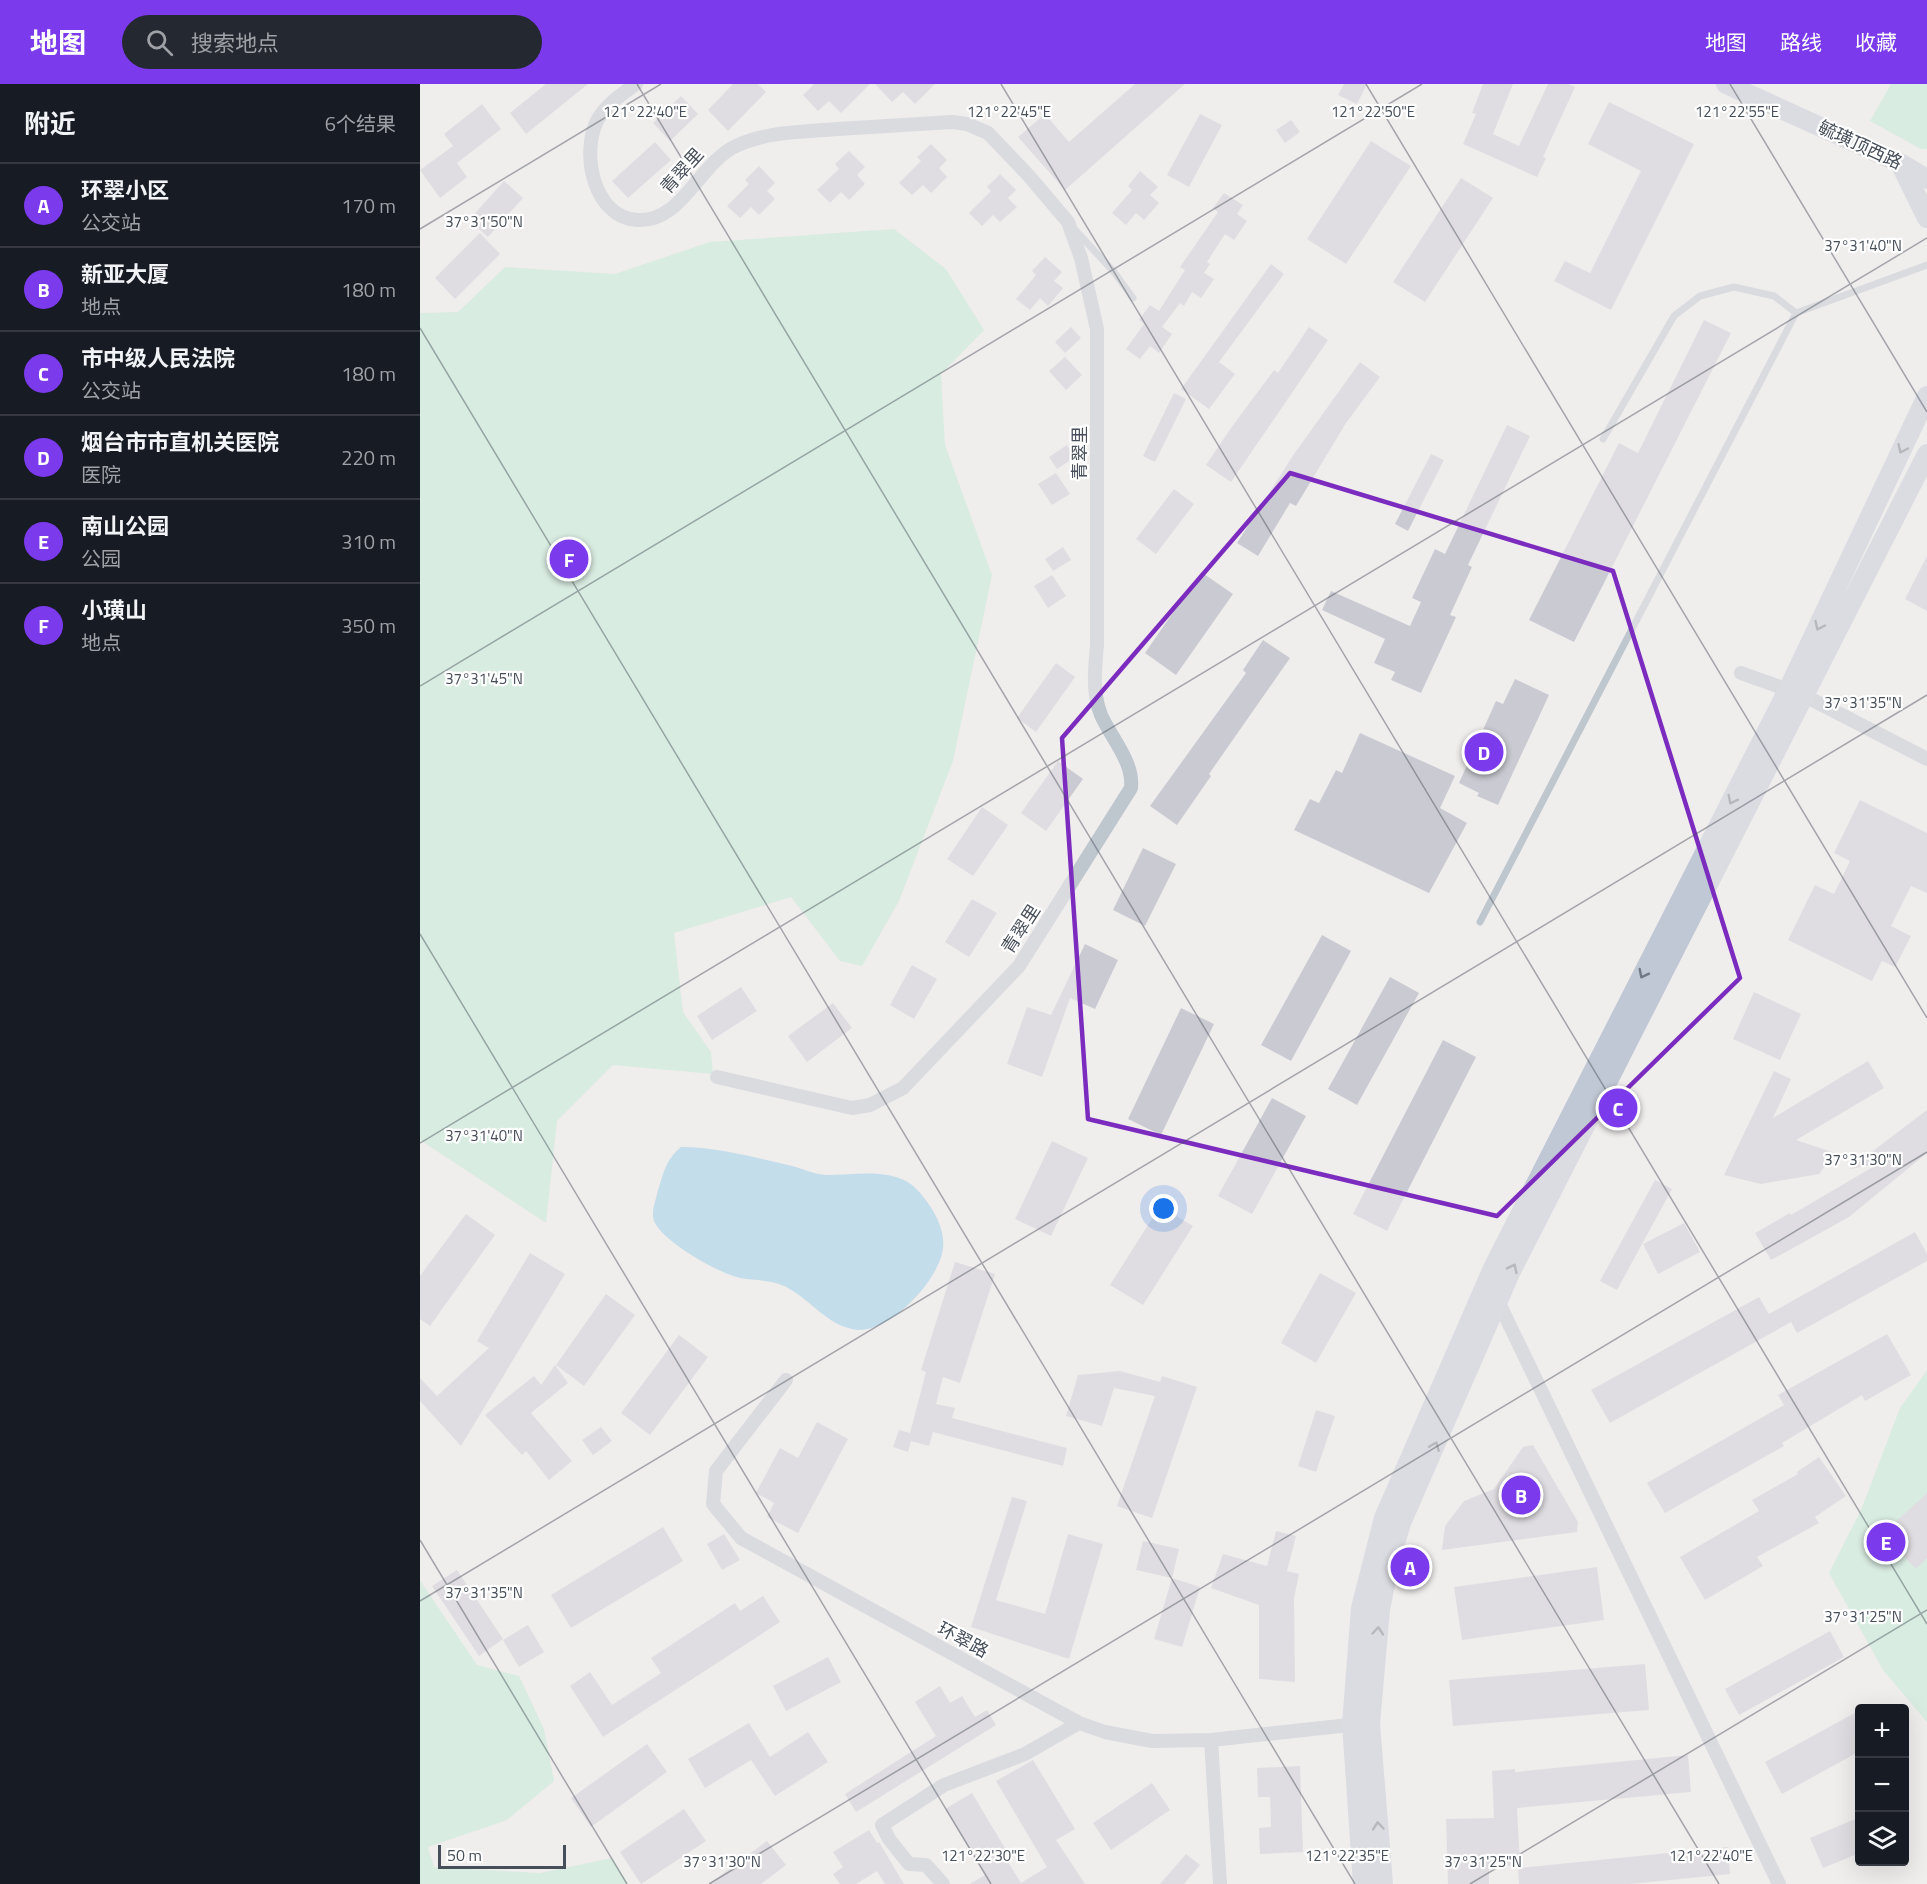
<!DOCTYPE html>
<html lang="zh">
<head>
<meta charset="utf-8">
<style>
  :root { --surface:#171b24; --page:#242831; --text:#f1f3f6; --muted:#9ea1a6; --line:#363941; --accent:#7c3aed }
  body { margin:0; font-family:"Titillium Web","Noto Sans SC",sans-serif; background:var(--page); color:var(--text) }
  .controls { position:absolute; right:18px; bottom:18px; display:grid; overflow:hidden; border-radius:6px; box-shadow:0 6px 24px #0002 }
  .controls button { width:54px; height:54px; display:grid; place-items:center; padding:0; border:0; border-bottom:2px solid var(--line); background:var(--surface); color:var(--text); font:30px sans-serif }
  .scale { position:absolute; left:18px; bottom:15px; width:128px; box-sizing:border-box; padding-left:6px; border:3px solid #464e59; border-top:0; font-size:16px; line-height:21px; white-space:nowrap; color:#464e59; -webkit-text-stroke:4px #fff; paint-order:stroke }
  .you { position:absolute; left:744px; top:1125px; width:21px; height:21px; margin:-15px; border:4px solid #fff; border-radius:50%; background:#1a73e8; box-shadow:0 0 0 9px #1a73e833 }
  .badge { display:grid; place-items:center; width:39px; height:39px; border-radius:50%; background:var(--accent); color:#fff; font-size:20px; font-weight:700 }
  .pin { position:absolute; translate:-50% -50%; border:3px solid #fff; box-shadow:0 2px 6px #0006 }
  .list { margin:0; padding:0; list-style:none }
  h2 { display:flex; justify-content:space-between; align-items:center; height:78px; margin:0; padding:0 24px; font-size:26px }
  h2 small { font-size:20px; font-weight:400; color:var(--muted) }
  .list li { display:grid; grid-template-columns:39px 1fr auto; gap:18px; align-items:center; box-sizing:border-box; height:84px; padding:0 24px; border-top:2px solid var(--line) }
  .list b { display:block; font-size:22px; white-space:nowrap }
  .list p { margin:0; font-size:20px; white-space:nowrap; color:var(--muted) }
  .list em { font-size:20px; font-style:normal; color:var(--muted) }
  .icon { flex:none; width:33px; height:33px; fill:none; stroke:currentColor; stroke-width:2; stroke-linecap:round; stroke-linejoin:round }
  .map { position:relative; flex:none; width:1507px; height:1800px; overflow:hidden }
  header { display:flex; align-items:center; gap:36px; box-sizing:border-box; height:84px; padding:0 30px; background:var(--accent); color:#fff }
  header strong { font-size:28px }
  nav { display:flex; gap:33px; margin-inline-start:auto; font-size:21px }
  .search { width:420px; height:54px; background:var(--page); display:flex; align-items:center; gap:15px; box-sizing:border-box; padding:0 21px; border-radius:33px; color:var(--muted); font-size:22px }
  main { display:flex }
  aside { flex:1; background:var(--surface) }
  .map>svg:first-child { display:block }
  .green { fill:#bdebd4 }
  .water { fill:#8ccae6 }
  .building { fill:#cacbd2 }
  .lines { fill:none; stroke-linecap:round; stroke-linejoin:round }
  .lane { stroke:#bec6ce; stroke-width:7 }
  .street { stroke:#bec6ce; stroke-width:14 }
  .secondary { stroke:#c0c8d5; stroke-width:20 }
  .oneway { stroke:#717984 }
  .marked { fill:none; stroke:#7b2cbf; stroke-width:4.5; stroke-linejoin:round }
  .ticks { fill:none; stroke:#464e59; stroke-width:1.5; stroke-opacity:0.45 }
  .labels { text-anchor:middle; stroke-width:4.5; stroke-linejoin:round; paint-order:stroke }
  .street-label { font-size:18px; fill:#464e59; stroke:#fff }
  .ticks-label { font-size:15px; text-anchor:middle; fill:#464e59; stroke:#fff; stroke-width:4.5; stroke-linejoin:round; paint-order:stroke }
</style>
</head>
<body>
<header>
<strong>地图</strong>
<div class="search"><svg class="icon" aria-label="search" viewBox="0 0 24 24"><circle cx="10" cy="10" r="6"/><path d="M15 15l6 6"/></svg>搜索地点</div>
<nav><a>地图</a><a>路线</a><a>收藏</a></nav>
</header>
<main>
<aside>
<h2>附近<small>6个结果</small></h2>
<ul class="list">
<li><span class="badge">A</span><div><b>环翠小区</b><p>公交站</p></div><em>170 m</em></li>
<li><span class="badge">B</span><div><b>新亚大厦</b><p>地点</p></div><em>180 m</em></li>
<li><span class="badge">C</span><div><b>市中级人民法院</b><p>公交站</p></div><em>180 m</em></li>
<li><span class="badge">D</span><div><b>烟台市市直机关医院</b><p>医院</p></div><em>220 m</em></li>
<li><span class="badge">E</span><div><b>南山公园</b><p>公园</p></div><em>310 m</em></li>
<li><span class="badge">F</span><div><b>小璜山</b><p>地点</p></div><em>350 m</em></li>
</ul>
</aside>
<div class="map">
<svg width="1507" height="1800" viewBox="0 0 1507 1800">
  <rect width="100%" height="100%" fill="#f0eded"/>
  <!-- green -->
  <path class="green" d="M1471,0H1507V65H1501L1450,37Z
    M474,145L526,185L564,246L521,290L525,361L572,491L533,677L479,817L442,882L420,877L371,813L254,849L263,928L291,968L293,990L193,981L137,1037L126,1139L0,1056V229L38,228L85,183L195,190L290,158Z
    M1507,1286V1638L1463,1586L1409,1489L1441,1426L1480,1324Z
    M0,1496L57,1581L99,1592L124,1645L134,1697L87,1736L8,1763L14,1783L120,1789L192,1774L208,1800H0Z"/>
  <!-- water -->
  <path class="water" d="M261,1063C297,1063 337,1074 372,1082C384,1085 396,1091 408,1091C434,1091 470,1084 492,1101C508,1115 526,1142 523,1164C520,1196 466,1254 432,1245C407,1240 390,1216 368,1204C352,1195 337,1197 320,1194C298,1189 243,1158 234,1137C231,1128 235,1119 237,1110C243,1091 245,1076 261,1063Z"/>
  <!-- building -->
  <path class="building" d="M126,0H168L106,50L90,29Z
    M313,0H338L346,8L308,47L288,26Z
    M394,0H450L421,29L409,17L398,27L383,11Z
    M455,0H515L495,20L483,8L472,18Z
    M715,0H765L645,106L598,53L625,30L649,58Z
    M924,0H947L937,20L918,11Z
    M1063,0H1093L1073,50L1099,62L1128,0H1148L1155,3L1123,73L1126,74L1117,93L1043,60L1056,30L1052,29Z
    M261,12L278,30L250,57L233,39Z
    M1189,18L1274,60L1191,226L1134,197L1145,177L1170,189L1221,87L1168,60Z
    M62,20L81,45L37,79L47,93L20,114L0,86L33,62L24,50Z
    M780,30L802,41L769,103L747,91Z
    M871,36L880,48L865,59L856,46Z
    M951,57L991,82L926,180L887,155Z
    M235,58L251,76L208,114L192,97Z
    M511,60L527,76L519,84L527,93L511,109L503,101L492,111L479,99L501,77L497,73Z
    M429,67L445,83L437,91L445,100L429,116L421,108L410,119L397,106L419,85L415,80Z
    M339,82L355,99L347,107L355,115L339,131L331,123L320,134L307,122L329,100L325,96Z
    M720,87L738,103L730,111L739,119L724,136L716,129L706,141L692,129L712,106L708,102Z
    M580,90L596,106L588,114L597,123L580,138L573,131L562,142L549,129L571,107L567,103Z
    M1041,94L1073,114L1005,218L973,198Z
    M84,97L103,114L68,153L49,136Z
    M804,109L823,121L817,130L827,137L814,156L805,150L787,178L790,180L784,189L794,195L781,214L772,208L764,222L760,219L742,243L752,250L739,269L730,262L720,275L706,265L724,240L719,236L730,221L739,227L765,186L760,183L798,128L793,124Z
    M60,149L80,170L35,215L15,194Z
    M625,173L642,188L634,197L643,204L628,222L620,214L610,226L596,215L616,191L612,187Z
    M851,180L864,190L799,278L815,290L789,325L761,305Z
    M1284,236L1311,249L1154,558L1109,536L1199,359L1218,369Z
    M651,243L661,254L645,269L635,258Z
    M889,243L908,256L811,398L786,381L811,344L854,286L858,289Z
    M645,273L662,291L646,306L629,287Z
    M940,278L960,293L926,339L876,422L870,419L838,472L817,459L874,370Z
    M754,309L766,315L735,378L723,372Z
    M1087,341L1110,352L1048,481L1052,483L1030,531L1036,533L1001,609L971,596L975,588L954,579L965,555L902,526L911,507L990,542L1001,518L992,514L1015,465L1025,470Z
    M647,361L655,373L637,385L629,373Z
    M1011,370L1024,376L988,447L975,440Z
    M636,389L650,410L632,421L618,400Z
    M754,405L774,420L736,470L716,455Z
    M643,463L651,476L633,487L625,475Z
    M1507,472V527L1485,515Z
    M781,488L813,510L756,591L725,569Z
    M632,491L646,512L628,524L614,502Z
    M843,556L870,574L789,690L791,692L757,741L730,722L826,589L823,586Z
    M636,579L655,593L616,648L597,634Z
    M1095,595L1129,611L1078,721L1057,712L1059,709L1039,699L1076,617L1083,620Z
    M940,649L1035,692L1020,724L1047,739L1009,809L874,746L890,715L899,719L916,686L922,689Z
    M638,677L663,695L626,747L601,729Z
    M1440,716L1507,749V809L1491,802L1471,842L1491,852L1475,883L1462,877L1452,897L1368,856L1395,801L1414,810L1430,777L1414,769Z
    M562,723L588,741L553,792L527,775Z
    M723,764L756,780L725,842L693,826Z
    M552,815L577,829L549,873L525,858Z
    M902,851L931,867L871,977L841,961Z
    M665,860L698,876L675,925L650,914L622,993L587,980L607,923L631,931Z
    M492,881L517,895L494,935L470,921Z
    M970,893L999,909L937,1021L908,1005Z
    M321,903L337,927L292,956L277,932Z
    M1334,908L1381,930L1360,976L1313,955Z
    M413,919L432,944L387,978L368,952Z
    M761,924L794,940L741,1051L708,1035Z
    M1023,956L1056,973L967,1147L933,1130Z
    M1448,977L1464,1004L1376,1056L1415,1069L1399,1090L1341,1100L1304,1091L1354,987L1371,995L1353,1034Z
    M852,1014L886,1032L832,1130L798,1112Z
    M1507,1026V1069L1429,1133L1351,1176L1335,1149L1370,1129L1371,1131L1458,1080L1429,1085Z
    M632,1057L668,1074L631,1152L595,1135Z
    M1235,1096L1252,1105L1197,1206L1180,1197Z
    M740,1122L773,1142L723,1221L690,1201Z
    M46,1130L75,1151L10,1242L0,1235V1192Z
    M1264,1139L1280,1168L1238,1190L1223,1160Z
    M1495,1148L1507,1170V1177L1377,1249L1371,1238L1190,1339L1171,1306L1339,1213L1349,1230Z
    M110,1169L145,1190L41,1362L0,1317V1294L17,1312L69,1264L57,1257Z
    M535,1178L575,1190L540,1299L523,1293L516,1320L535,1324L532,1334L647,1364L643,1382L513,1348L509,1362L491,1357L488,1368L473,1363L479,1346L490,1349L506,1288L501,1286Z
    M900,1189L936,1209L896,1279L861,1259Z
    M186,1210L215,1231L164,1302L136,1281Z
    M1467,1250L1491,1291L1445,1317L1442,1311L1362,1359L1364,1362L1245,1429L1227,1399L1364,1321L1358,1311Z
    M259,1251L288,1273L230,1351L201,1329Z
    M135,1281L148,1299L111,1329L152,1377L129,1396L106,1367L102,1371L65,1331L114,1292L121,1301Z
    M700,1287L740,1298L742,1292L777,1303L732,1434L697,1422L735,1312L694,1304L682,1342L646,1332L658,1291Z
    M896,1326L915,1332L896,1388L878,1382Z
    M397,1338L428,1355L378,1449L347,1433L354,1419L336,1409L360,1364L378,1374Z
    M181,1343L192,1357L173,1371L162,1356Z
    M1113,1361L1158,1438L1157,1448L1022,1466L1025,1442L1044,1417L1074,1405L1103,1363Z
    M1399,1373L1426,1412L1395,1433L1399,1439L1337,1473L1343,1482L1285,1516L1260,1473L1339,1427L1332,1416L1378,1390L1377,1388Z
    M1507,1409V1474L1496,1485L1462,1450Z
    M592,1413L607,1417L576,1516L625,1530L648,1450L683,1460L649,1575L551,1543Z
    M243,1443L263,1477L151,1544L131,1511Z
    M856,1447L876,1452L867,1487L879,1490L874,1514L875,1598L839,1595V1521L791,1504L803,1470L847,1482Z
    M304,1450L320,1476L302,1486L287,1460Z
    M723,1457L759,1465L752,1494L716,1486Z
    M1177,1483L1184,1536L1042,1556L1034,1503Z
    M37,1486L83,1555L59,1572L12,1502Z
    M752,1494L780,1503L762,1563L734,1555Z
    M343,1512L360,1538L183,1653L150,1602L170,1588L192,1621L241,1589L231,1574L315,1519L320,1527Z
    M108,1541L124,1568L99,1583L83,1556Z
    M1410,1547L1424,1573L1319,1631L1305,1605Z
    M408,1573L421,1598L366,1627L353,1602Z
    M1225,1580L1229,1626L1033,1642L1029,1596Z
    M520,1602L530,1619L542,1612L555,1633L567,1626L576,1641L436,1728L425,1710L516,1652L495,1618Z
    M1440,1626V1667L1362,1710L1345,1678Z
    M329,1639L350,1673L388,1648L408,1678L355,1712L331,1676L285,1704L268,1675Z
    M227,1660L247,1688L171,1743L151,1714Z
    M1268,1671L1271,1708L1097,1724L1100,1781L1069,1783V1800H1028L1026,1735L1074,1734L1072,1687L1095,1685V1688Z
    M613,1676L655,1745L636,1756L665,1800H550L565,1791L525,1725L552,1709L589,1771L585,1773L601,1799L627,1783L576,1697Z
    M880,1682L883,1768L840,1770L839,1744L851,1743L850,1713H838L837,1684Z
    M732,1699L750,1726L691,1766L673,1739Z
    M264,1725L286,1757L221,1800L200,1768Z
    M1440,1733V1769L1403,1784L1390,1754Z
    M449,1746L457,1759L459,1758L484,1800H465L457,1787L436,1800H420L413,1790L423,1783L413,1768Z
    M347,1757L366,1781L341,1800H289Z
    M1308,1763L1310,1790L1210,1800H1099L1098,1784Z
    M766,1770L780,1781L764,1800H740Z"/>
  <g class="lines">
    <!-- lane -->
    <path class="lane" d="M656,147L694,188L713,214
      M1183,355L1254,232L1280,212L1314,203L1354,212L1376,229
      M1060,838L1376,229L1507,181"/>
    <!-- street -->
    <path class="street" d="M216,0C202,10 185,21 177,37C161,69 173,133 217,136C262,139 279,79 316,62C348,47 383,48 418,45C456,43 494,40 532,38L547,40L568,49L609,92L648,138L661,174L677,245V561C675,585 672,608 681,631C691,654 714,678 711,704L599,882L483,1004L450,1021L432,1024L297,993
      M1321,589L1385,612L1507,675
      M1075,1215L1078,1217L1359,1800
      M366,1296L296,1387L293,1420L321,1454L659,1639L685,1648L732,1657L791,1656L939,1640
      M791,1656L800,1800
      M523,1800L506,1781L489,1780L469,1755L462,1741L524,1701L605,1670L659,1639"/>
    <!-- secondary -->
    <path class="secondary" d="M1306,0L1480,79L1507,95
      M1480,79L1507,134
      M943,1800L932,1640L941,1524L964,1434L1074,1182L1368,606L1507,312
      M963,1800L950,1640L960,1526L968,1484L981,1439L1090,1189L1507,370"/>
  </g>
  <!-- one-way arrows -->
  <defs><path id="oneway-chevron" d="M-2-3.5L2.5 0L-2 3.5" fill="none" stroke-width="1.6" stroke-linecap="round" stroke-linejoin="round" transform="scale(1.5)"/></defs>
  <g class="oneway">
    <use href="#oneway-chevron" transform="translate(1482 365) rotate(115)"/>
    <use href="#oneway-chevron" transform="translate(1399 542) rotate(115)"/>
    <use href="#oneway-chevron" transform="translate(1312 716) rotate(117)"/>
    <use href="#oneway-chevron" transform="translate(1223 890) rotate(117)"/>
    <use href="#oneway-chevron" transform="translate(1093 1184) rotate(-64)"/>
    <use href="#oneway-chevron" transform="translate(1015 1362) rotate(-67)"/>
    <use href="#oneway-chevron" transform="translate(958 1547) rotate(-85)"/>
    <use href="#oneway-chevron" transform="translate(958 1742) rotate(-95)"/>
  </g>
  <!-- marked area -->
  <path d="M0 0H1507V1800H0ZM870,389L1193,487L1320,894L1077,1132L668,1035L642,654Z" fill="#f0eded" fill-opacity=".55" fill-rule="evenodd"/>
  <path class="marked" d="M870,389L1193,487L1320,894L1077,1132L668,1035L642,654Z"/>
  <!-- ticks -->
  <path class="ticks" d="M217,0L1299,1800M581,0L1507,1540M946,0L1507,934M1310,0L1507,328M0,145L241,0M0,244L935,1800M0,602L1002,0M0,850L571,1800M0,1059L1507,154M0,1456L207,1800M0,1517L1507,611M289,1800L1507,1068M1050,1800L1507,1526"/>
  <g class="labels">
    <!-- street labels -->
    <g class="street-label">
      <text transform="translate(1440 61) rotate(25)" y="6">毓璜顶西路</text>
      <text transform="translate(262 87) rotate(-48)" y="6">青翠里</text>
      <text transform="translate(660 369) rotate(-90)" y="6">青翠里</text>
      <text transform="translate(601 845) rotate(-57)" y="6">青翠里</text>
      <text transform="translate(543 1556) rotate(28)" y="6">环翠路</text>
    </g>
  </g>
  <g class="ticks-label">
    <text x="1317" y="33">121°22'55"E</text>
    <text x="225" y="33">121°22'40"E</text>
    <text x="589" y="33">121°22'45"E</text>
    <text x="953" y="33">121°22'50"E</text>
    <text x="64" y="143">37°31'50"N</text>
    <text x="1443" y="167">37°31'40"N</text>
    <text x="64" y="600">37°31'45"N</text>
    <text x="1443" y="624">37°31'35"N</text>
    <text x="64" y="1057">37°31'40"N</text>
    <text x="1443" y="1081">37°31'30"N</text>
    <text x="64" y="1514">37°31'35"N</text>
    <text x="1443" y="1538">37°31'25"N</text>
    <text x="563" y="1777">121°22'30"E</text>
    <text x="927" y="1777">121°22'35"E</text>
    <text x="1291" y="1777">121°22'40"E</text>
    <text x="302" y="1783">37°31'30"N</text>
    <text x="1063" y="1783">37°31'25"N</text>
  </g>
</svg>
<div class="controls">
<button>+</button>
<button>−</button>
<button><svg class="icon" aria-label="layers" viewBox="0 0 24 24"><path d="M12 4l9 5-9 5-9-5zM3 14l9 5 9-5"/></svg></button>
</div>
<div class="scale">50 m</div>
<div class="you"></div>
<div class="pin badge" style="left:990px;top:1483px">A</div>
<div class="pin badge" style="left:1101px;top:1411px">B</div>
<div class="pin badge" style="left:1198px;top:1024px">C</div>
<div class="pin badge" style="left:1064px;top:668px">D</div>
<div class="pin badge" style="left:1466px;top:1458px">E</div>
<div class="pin badge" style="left:149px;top:475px">F</div>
</div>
</main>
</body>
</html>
